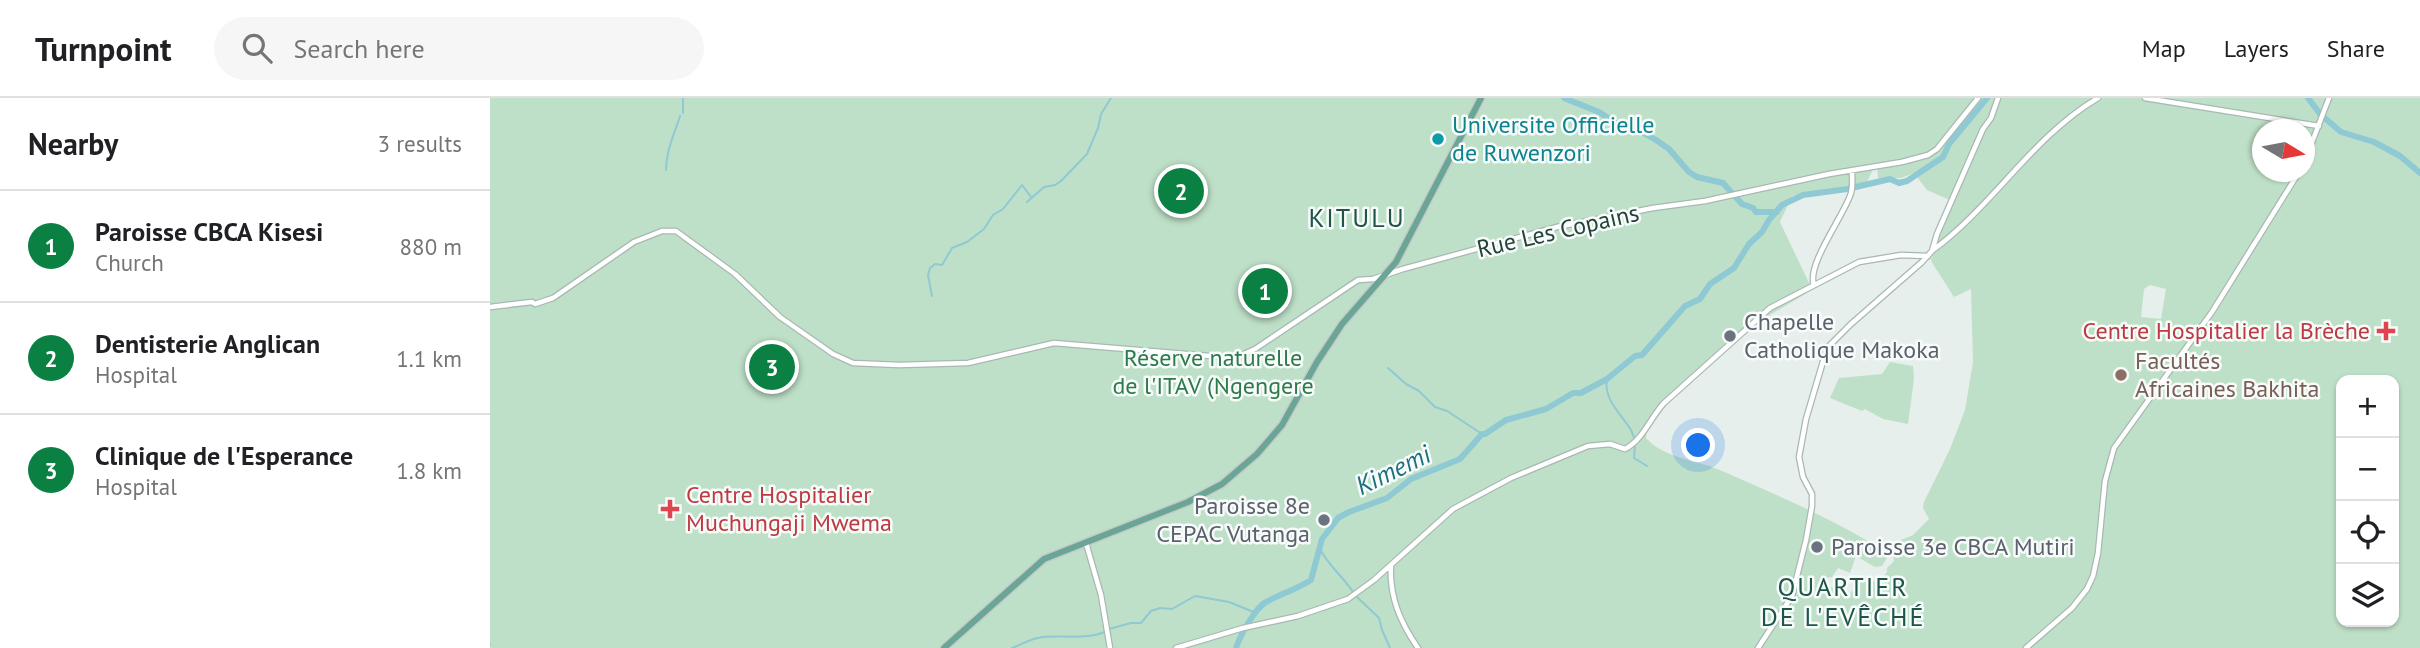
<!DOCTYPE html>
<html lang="en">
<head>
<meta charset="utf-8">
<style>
  :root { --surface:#fff; --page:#f6f6f6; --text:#202124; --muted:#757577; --line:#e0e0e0; --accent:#0b8043 }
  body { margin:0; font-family:"PT Sans",sans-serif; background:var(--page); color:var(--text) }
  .controls { position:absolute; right:21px; bottom:21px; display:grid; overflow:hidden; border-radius:14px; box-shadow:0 2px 5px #0004 }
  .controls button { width:63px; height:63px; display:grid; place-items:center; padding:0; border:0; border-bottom:2px solid var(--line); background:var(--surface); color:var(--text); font:35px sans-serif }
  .compass { position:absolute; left:1762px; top:21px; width:63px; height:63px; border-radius:50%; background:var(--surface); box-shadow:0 2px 5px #0004; rotate:100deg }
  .you { position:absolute; left:1209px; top:348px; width:24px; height:24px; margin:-18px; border:5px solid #fff; border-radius:50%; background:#1a73e8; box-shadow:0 0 0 10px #1a73e833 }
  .badge { display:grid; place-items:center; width:46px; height:46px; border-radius:50%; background:var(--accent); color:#fff; font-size:23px; font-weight:700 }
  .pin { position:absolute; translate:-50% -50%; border:4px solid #fff; box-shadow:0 2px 7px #0006 }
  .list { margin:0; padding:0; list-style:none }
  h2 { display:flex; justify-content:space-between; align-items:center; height:91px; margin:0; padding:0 28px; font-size:30px }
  h2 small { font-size:23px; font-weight:400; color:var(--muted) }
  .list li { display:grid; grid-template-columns:46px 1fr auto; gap:21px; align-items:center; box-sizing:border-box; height:112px; padding:0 28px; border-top:2px solid var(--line) }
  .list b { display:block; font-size:26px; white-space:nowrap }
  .list p { margin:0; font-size:23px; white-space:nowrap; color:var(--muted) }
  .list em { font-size:23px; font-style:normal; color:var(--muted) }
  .icon { flex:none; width:38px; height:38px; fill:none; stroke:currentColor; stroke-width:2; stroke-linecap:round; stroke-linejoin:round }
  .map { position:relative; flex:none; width:1930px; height:550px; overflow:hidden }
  header { display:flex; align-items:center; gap:42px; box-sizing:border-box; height:98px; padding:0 35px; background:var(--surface); border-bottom:2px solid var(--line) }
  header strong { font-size:33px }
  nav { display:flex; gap:38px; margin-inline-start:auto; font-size:24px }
  .search { width:490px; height:63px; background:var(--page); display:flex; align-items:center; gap:18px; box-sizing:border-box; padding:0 24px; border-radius:38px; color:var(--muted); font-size:26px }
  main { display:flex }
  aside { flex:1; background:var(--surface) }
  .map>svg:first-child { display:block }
  .green { fill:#bfe0c8; fill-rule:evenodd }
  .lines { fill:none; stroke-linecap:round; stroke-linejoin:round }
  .stream { stroke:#8ec9d4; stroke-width:2 }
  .river { stroke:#8ec9d4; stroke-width:6 }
  .minor-casing { stroke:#a8b8b2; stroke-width:7 }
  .major-casing { stroke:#c2cac8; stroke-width:9 }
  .minor { stroke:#fff; stroke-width:4.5 }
  .major { stroke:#6aa596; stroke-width:6 }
  .culture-dot { fill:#0f9aa8; stroke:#f7fbf9; stroke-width:2.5 }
  .health-dot { fill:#e0444e; stroke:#f7fbf9; stroke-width:2.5 }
  .worship-dot { fill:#6b7280; stroke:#f7fbf9; stroke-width:2.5 }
  .education-dot { fill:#8d6e63; stroke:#f7fbf9; stroke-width:2.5 }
  .labels { text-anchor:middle; stroke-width:5; stroke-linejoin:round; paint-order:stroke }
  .culture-label { font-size:24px; fill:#0d838f; stroke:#f7fbf9; text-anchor:start }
  .street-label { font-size:24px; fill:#24423a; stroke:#f7fbf9 }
  .worship-label { font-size:24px; fill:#5b616d; stroke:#f7fbf9; text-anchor:start }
  .health-label { font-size:24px; fill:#be3a42; stroke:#f7fbf9; text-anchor:end }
  .park-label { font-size:24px; fill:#2d7a4b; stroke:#f7fbf9 }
  .education-label { font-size:24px; fill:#785e54; stroke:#f7fbf9; text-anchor:start }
  .neighbourhood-label { font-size:26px; letter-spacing:2px; fill:#1f5548; stroke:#f7fbf9 }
  .water-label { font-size:26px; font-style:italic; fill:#1c6f80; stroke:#f7fbf9 }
</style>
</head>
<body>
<header>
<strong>Turnpoint</strong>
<div class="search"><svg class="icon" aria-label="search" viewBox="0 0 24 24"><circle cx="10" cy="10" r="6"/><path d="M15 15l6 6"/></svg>Search here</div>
<nav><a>Map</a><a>Layers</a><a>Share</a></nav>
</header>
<main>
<aside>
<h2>Nearby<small>3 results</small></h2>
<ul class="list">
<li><span class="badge">1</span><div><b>Paroisse CBCA Kisesi</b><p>Church</p></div><em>880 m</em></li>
<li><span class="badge">2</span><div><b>Dentisterie Anglican</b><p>Hospital</p></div><em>1.1 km</em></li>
<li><span class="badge">3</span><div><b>Clinique de l'Esperance</b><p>Hospital</p></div><em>1.8 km</em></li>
</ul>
</aside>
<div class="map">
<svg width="1930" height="550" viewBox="0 0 1930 550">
  <rect width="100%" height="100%" fill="#e6efeb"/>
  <!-- green -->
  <path class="green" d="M0,0H1930V550H0ZM1772,32H1814V74H1772ZM1385,67H1387L1388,80H1411L1424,75L1437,92L1464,104L1449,135L1441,163L1464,199L1481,191L1483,264L1475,312L1460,351L1434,404L1433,410L1439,421L1423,437L1411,442L1402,449L1404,463L1397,470V474L1390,484L1389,500L1387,502L1385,500L1386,484L1373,478L1366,479L1365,490L1361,494L1360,500L1344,490L1332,487L1336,480L1342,479L1348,470L1360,475L1366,458L1385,469L1392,468L1397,460L1395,454C1343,420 1286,397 1230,372C1205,362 1174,360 1156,340L1157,332L1179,302L1268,224L1317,195L1320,187L1290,124L1302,98L1377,84ZM1660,187L1676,191L1671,221L1651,219L1654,191ZM1851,282H1904V524H1851Z
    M1400,264L1423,268L1424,281L1418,326L1393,321L1375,311L1372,313L1340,300L1349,280L1392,276Z"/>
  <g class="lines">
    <!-- stream -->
    <path class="stream" d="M193,15V0
      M176,72C176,53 184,37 190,18
      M537,104L554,89L565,87L571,83L597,56L608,30L611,16L621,0
      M442,198L438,177L440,170L445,166L452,167L462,150L477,144L494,131L503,117L513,111L532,87L541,99
      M898,270L916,286L929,293L945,309L957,313L992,336
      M1117,281C1113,301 1131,316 1141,332C1146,341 1145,350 1144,360L1157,368
      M829,449C837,467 853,478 863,494
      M867,499L889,520L892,532L900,550
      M619,531L641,525H651L661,513L670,510L682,511L705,498L739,504L766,515
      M0,546V547
      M522,550C533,546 541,540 553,539C573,537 595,542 615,534"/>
    <!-- river -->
    <path class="river" d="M1074,0L1109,14L1133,30L1150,33L1166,42L1179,51L1199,74L1207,79L1233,85L1252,106L1263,110L1266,114H1287
      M1818,0L1830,16L1851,34L1884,44L1910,58L1930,75
      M746,550C750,538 765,510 776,504C791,496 807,491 821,482L832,441L848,420L859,414L897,400L921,381L970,361L992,336H995L1016,322L1056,311L1083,295H1091L1117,281L1145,258L1152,257L1195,208L1210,201L1220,186L1244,170L1259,146L1272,134L1279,122L1292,107L1313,97L1357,91L1400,81L1409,85L1417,83L1453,59L1459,46L1497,0"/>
    <!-- minor casing -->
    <g class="minor-casing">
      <path id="minor" d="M1655,0L1829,28
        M1814,65L1839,0
        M1443,152C1503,108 1543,38 1608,0
        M1324,187C1316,167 1355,116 1361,95C1363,88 1362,79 1362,72
        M42,204L45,206L63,200L144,144L172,133H186L245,176L290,219L343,256L363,265L409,267L478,265L564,245L732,259L750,258L765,251L868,182L883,181L913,171L1067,129L1163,110L1215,103L1339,76L1412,64L1438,57L1447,51L1488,0
        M0,209L42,204
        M596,445L611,497L620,550
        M901,467C899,498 910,524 928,550
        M686,550L753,530L808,518L858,501L884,482L963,411L1021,380L1098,348L1120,346L1135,351C1153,342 1160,320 1174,305L1280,210L1369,164L1411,157L1438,158
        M1268,550L1302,498L1316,442L1322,408V396L1313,379L1309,359L1316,321L1337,250L1361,226L1432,164L1442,153L1447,136L1493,31L1501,20L1508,0
        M1536,550L1582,510L1597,491L1603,478L1608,455L1615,383L1624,350L1722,214L1809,74"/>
    </g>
    <!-- major casing -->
    <g class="major-casing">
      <path id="major" d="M454,550L554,461L698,404L732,386L767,356L792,327L827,264L852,226L906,164L991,0"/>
    </g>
    <!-- minor -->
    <use href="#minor" class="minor"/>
    <!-- major -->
    <use href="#major" class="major"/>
  </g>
  <!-- markers -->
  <circle class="culture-dot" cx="948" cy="41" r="7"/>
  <g class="health-dot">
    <path d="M1892.5 222.5h7v7h7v7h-7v7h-7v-7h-7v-7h7z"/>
    <path d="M176.5 400.5h7v7h7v7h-7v7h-7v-7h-7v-7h7z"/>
  </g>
  <g class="worship-dot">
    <circle cx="1240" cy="238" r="7"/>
    <circle cx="834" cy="422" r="7"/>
    <circle cx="1327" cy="449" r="7"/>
  </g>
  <circle class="education-dot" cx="1631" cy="277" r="7"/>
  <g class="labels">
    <!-- culture labels -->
    <g class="culture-label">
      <text x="962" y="35">Universite Officielle<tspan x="962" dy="28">de Ruwenzori</tspan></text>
    </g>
    <!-- street labels -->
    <g class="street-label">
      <text transform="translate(1068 133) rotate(-13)" y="8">Rue Les Copains</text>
    </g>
    <!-- worship labels -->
    <g class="worship-label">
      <text x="1254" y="232">Chapelle<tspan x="1254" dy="28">Catholique Makoka</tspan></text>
      <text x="820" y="416" text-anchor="end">Paroisse 8e<tspan x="820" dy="28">CEPAC Vutanga</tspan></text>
      <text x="1341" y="457">Paroisse 3e CBCA Mutiri</text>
    </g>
    <!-- health labels -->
    <g class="health-label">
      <text x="1880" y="241">Centre Hospitalier la Brèche</text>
      <text x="196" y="405" text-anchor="start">Centre Hospitalier<tspan x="196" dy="28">Muchungaji Mwema</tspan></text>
    </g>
    <!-- park labels -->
    <g class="park-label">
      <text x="723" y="268">Réserve naturelle<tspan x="723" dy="28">de l'ITAV (Ngengere</tspan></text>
    </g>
    <!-- education labels -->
    <g class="education-label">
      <text x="1645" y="271">Facultés<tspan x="1645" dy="28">Africaines Bakhita</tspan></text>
    </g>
    <!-- neighbourhood labels -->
    <g class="neighbourhood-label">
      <text x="867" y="129">KITULU</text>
      <text x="1353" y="498">QUARTIER<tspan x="1353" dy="30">DE L'EVÊCHÉ</tspan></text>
    </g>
    <!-- water labels -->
    <g class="water-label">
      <text transform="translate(903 372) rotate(-26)" y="9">Kimemi</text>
    </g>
  </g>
</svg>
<div class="controls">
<button>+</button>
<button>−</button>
<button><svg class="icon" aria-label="locate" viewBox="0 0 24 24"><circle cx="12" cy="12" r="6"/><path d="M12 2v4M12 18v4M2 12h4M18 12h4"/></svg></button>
<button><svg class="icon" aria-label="layers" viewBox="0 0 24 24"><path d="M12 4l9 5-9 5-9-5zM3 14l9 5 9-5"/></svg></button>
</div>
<svg class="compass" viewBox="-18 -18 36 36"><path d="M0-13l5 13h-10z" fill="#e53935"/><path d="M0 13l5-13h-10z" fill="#757577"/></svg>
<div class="you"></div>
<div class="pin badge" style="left:775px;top:193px">1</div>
<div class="pin badge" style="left:691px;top:93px">2</div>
<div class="pin badge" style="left:282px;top:269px">3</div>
</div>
</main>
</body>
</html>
